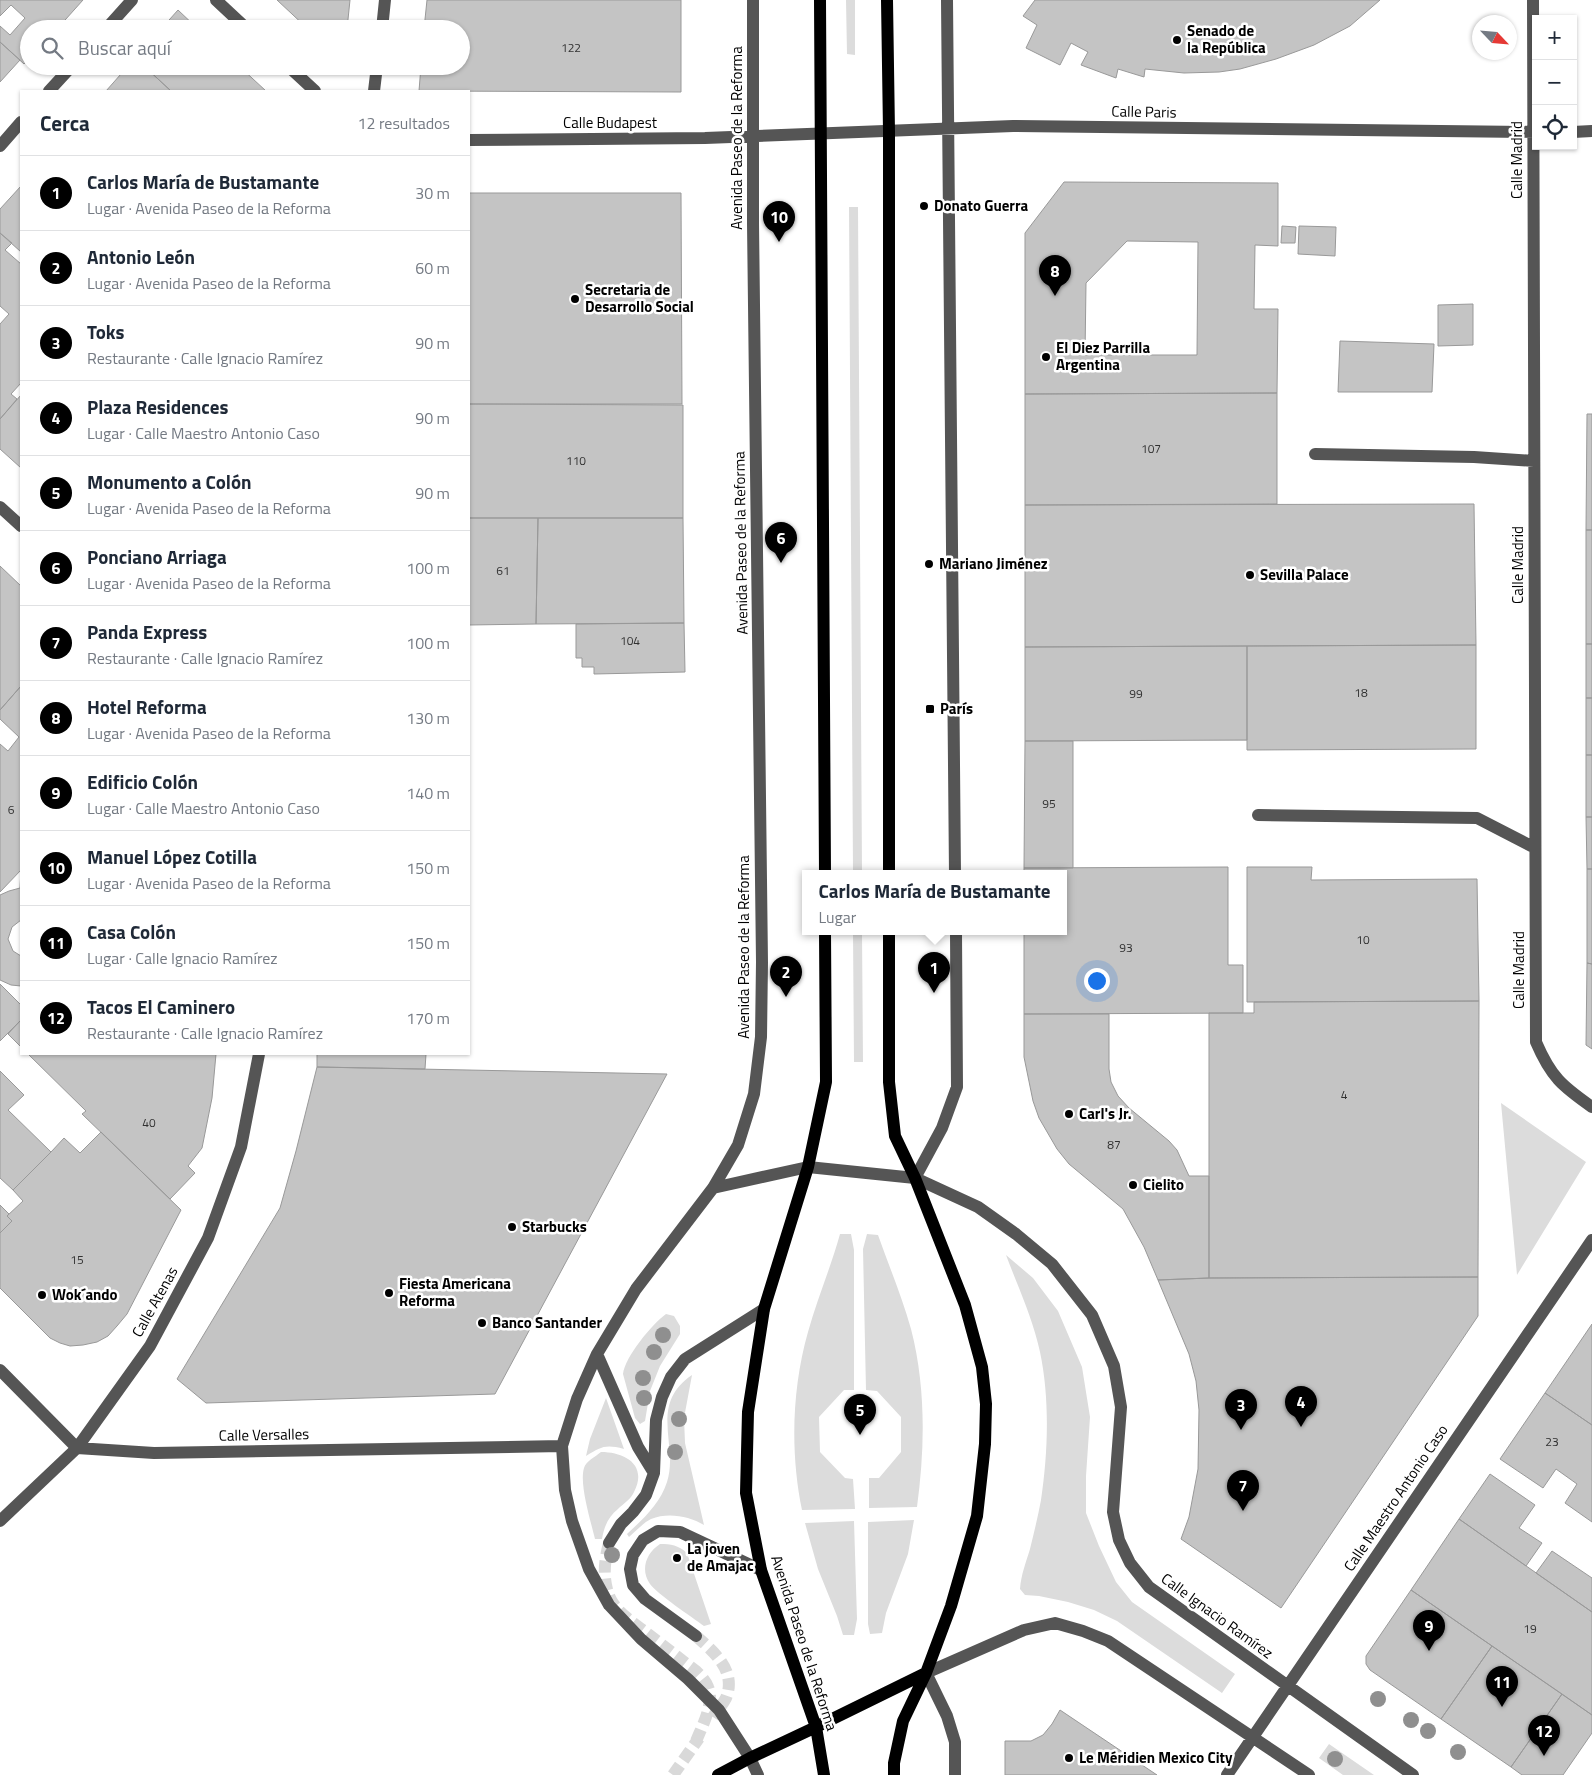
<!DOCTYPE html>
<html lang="es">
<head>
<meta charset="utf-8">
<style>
  :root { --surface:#fff; --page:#f2f2f3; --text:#1f2937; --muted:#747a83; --line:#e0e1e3; --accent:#000 }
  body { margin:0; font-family:"Titillium Web",sans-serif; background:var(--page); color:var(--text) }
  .controls { position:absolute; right:15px; top:15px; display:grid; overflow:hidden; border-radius:0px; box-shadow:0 1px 4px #0004 }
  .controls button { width:45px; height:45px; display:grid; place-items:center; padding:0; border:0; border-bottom:1px solid var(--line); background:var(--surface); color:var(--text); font:25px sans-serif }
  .compass { position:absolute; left:1472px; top:15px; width:45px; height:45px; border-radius:50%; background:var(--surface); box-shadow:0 1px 4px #0004; rotate:116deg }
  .you { position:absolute; left:1096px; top:980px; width:18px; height:18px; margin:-12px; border:4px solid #fff; border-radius:50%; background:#1a73e8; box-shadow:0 0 0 8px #1a73e833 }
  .badge { display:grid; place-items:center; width:32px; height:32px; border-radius:50%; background:var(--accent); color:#fff; font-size:16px; font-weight:700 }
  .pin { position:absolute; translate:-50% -41px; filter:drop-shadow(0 1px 2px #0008) }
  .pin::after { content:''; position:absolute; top:26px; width:18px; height:15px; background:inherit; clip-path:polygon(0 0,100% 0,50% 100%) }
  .popup { position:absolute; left:802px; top:870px; width:265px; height:65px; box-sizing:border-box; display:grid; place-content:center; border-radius:0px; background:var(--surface); filter:drop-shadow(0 1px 4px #0005); font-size:16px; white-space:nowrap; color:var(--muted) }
  .popup b { font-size:19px; color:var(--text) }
  .popup::after { content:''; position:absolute; left:50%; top:100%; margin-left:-10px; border:10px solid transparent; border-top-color:var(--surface) }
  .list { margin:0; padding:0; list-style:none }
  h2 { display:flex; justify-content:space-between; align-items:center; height:65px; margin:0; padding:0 20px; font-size:21px }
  h2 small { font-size:16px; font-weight:400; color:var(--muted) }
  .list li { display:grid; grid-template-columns:32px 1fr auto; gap:15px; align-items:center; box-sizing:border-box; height:75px; padding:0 20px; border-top:1px solid var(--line) }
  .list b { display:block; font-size:19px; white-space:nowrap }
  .list p { margin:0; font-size:16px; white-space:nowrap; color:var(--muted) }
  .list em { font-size:16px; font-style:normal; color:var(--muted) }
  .icon { flex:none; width:28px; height:28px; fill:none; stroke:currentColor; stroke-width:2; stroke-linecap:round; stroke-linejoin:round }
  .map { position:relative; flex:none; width:1592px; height:1775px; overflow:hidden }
  .search { position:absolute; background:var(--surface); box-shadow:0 1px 4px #0004; left:20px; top:20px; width:450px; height:55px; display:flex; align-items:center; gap:12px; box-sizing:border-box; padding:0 18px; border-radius:28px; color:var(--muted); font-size:19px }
  .panel { position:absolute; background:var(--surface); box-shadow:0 1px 4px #0004; left:20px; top:90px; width:450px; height:965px; border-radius:0px }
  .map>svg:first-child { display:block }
  .green { fill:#dcdcdc }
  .building { fill:#c4c4c4; stroke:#999; fill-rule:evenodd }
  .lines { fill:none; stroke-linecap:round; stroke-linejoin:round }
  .minor-tunnel { stroke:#d9d9d9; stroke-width:12; stroke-dasharray:12 6; stroke-linecap:butt }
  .minor { stroke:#555; stroke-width:12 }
  .major { stroke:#000; stroke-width:12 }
  .tree { fill:#8f8f8f }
  .poi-dot { fill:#000; stroke:#fff; stroke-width:2 }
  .labels { text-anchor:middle; stroke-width:5; stroke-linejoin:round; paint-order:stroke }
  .number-label { font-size:12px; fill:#313131 }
  .poi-label { font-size:15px; font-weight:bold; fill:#000; stroke:#fff; text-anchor:start }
  .street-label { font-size:15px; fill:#000; stroke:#fff }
</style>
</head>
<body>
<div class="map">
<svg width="1592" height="1775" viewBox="0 0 1592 1775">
  <rect width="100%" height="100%" fill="#fff"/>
  <!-- green -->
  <path class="green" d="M846,0H855V55L847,54Z
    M849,207H858L862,874H853Z
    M853,932H862L863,1062H854Z
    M1501,1103L1586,1162L1517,1275Z
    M840,1234H851L854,1250V1390H844L819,1417L820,1452L845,1478L853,1479L855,1509L802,1510C790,1452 792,1388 808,1332C817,1299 831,1267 840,1234Z
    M867,1234L878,1235C889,1266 902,1297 911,1329C926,1387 925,1448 917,1507L869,1508V1478H879L901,1452V1417L877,1391L866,1390L863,1249Z
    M1006,1255L1033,1278L1058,1311L1082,1367L1090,1417L1086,1476V1513L1099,1546L1116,1582L1132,1602L1235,1674L1222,1693L1117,1621L1094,1610L1068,1602L1039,1596L1025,1595L1020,1589C1021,1575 1026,1562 1030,1549C1034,1533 1038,1516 1041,1500C1048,1453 1050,1399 1040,1352C1033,1319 1018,1287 1006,1255Z
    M666,1314L674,1316L680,1326V1334L660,1366L650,1391L645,1421L640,1424L635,1418L623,1374C625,1357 652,1324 666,1314Z
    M692,1375L684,1418L685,1443L704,1525C689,1516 668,1512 651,1519C643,1523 636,1531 629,1537L627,1534C643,1519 660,1504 667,1482C679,1445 648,1405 692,1375Z
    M606,1398L624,1449C605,1444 601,1447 586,1456L590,1439Z
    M601,1452C625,1452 648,1465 634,1492C631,1499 623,1504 618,1509C608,1517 604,1527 602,1539H595C591,1522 579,1484 584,1468C586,1461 595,1457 601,1452Z
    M914,1520L908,1554L886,1613L882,1633L870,1634L868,1624V1522Z
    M854,1521L857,1619L854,1635H843L837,1616L818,1569L805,1523Z
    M660,1544C671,1544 678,1545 687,1553L711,1624L704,1626C692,1617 657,1594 650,1584C640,1570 646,1553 660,1544Z
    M1329,1744L1374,1775H1343L1319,1758Z"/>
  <!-- building -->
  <path class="building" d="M0,0H83L57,29H29V59L24,64L0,42V26L10,35L25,18L11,5L0,16Z
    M277,0H350L347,29H308Z
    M427,0H681V92L419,91L421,66H461V29H424Z
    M1035,0H1380L1350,26L1314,45L1276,59L1240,69L1219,72L1184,73L1145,69L1144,77L1118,69L1116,78L1081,65L1088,52L1071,43L1060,65L1026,48L1037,25L1023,16Z
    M178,10L198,29H161Z
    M0,42L20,60L0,82Z
    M128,66H144L171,91H106Z
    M144,66H239L266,91H171Z
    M1064,182L1278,183V246L1255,245L1254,309H1278L1277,393L1025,394V233ZM1127,241L1198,242L1197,355H1085L1086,283Z
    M21,186V252L0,233V209Z
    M469,193H681L682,404H469Z
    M1282,226L1296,227L1295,243H1281Z
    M1299,226L1336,227L1335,256L1298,254Z
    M0,233L12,243L5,250L21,264V383L11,394L17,399L0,419V324L9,314L0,306Z
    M1473,304V345L1438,346V305Z
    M1340,341L1434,344L1432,392H1338Z
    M1277,393V504L1025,505V394Z
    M21,395V468L0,449V419Z
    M469,404L683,405V518H469Z
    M1587,414H1592V530H1586Z
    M1474,504L1476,645L1025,647V505Z
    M469,518H538L536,624L469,625Z
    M538,518H683L684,623L536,624Z
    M1586,530H1592V644H1586Z
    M0,566L21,586V686L0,710Z
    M684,623L685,672L594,674V667H582V658H576V624Z
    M1586,644H1592V698H1586Z
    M1476,645V749L1247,750V646Z
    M1247,646V740L1025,741V647Z
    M21,686V870L0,892V744L8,751L19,737L0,719V710Z
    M1586,698H1592V755H1586Z
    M1025,741H1073V868H1024Z
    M1586,755H1592V817H1586Z
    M1586,817H1592V869H1587Z
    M1228,867V965H1243V1013L1024,1014V932H1063V874H1024V868Z
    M1247,867H1312L1311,880L1477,879L1479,1001L1247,1002Z
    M1587,869H1592V964L1587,963Z
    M21,870V920L12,927L8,939L13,951L21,956V986L11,985L0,980V895L9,891L20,888Z
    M1587,963L1592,964V1049L1586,1045Z
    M0,984L21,1005V1020L0,1041Z
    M1479,1001L1478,1277L1209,1278V1013H1254V1002Z
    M1024,1014H1109V1069L1111,1082L1118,1096L1129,1108L1169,1141L1177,1150L1189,1176H1209V1278L1158,1280L1144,1247L1123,1209L1069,1164L1057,1149L1039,1118L1033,1101L1024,1057Z
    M21,1020V1047L8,1034Z
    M28,1054H216L212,1098L202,1148L188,1166L195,1173L170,1199L82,1114L86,1111Z
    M317,1054H426L425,1069L317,1067Z
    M317,1067L667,1074L495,1394L206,1403L177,1379L280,1208L296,1151Z
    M0,1071L24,1095L8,1110L51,1152L13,1190L0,1178Z
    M101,1132L181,1210L127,1314L117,1326L108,1336L97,1342L83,1345L70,1346L60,1343L50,1338L0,1288V1233L12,1221L7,1216L23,1201L13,1190L51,1152L64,1138L80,1153Z
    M0,1205L9,1214L7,1216L12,1221L0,1233Z
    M1478,1277V1316L1281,1608L1181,1539L1189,1517L1198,1469L1199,1410L1196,1381L1189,1354L1158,1280L1209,1278Z
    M1592,1324V1425L1545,1393Z
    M1545,1393L1592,1425V1522L1565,1503L1577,1484L1556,1469L1543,1488L1500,1459Z
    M1490,1474L1535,1505L1519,1528L1542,1543L1526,1566L1459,1519Z
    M1459,1519L1592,1612V1715L1411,1590Z
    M1552,1551L1592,1578V1612L1536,1573Z
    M1411,1590L1492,1646L1441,1719L1370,1670L1366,1664V1656Z
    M1492,1646L1562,1694L1511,1767L1441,1719Z
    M1562,1694L1592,1715V1733L1563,1775H1522L1511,1767Z
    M1060,1710L1157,1775H1005V1741H1031L1043,1735L1052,1724Z"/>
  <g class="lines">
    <!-- minor-tunnel -->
    <path class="minor-tunnel" d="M609,1543C604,1562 602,1582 611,1600C619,1614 635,1624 648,1634C664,1646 680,1659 696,1671C701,1676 706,1681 708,1687C715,1704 701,1728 695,1744
      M696,1636C714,1652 737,1671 726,1698C723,1704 717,1711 713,1717
      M673,1775L699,1738"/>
    <!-- minor -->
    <path class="minor" d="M216,0L247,29
      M753,0V223L762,962L761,1037L754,1094L738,1145L713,1188L636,1289L597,1354L577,1399L562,1446L565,1490L572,1521L589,1569L609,1605L641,1639L688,1679L719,1710L750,1758L758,1775
      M947,0L955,874
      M1533,0L1536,1042C1551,1077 1562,1086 1592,1107
      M106,29L132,0
      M382,29L385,0
      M288,66L315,91
      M49,91L72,66
      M374,91L377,66
      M1573,132L1592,131
      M469,140L705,138L1013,126L1536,132
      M0,146L21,122
      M1315,454L1474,457L1534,461
      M0,507L21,526
      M1258,815L1477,818L1535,848
      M915,1178L942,1128L957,1087L956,932
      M713,1188L808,1167L915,1178L978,1207L1016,1234L1052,1264L1092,1315L1114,1366L1121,1407L1113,1512L1119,1540L1130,1563L1149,1587L1413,1775
      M597,1354L638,1447L654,1473
      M0,1370L77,1448L154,1453L562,1446
      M0,1521L77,1448L150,1346L208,1238L241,1147L259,1054
      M609,1543L621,1524L633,1512L646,1495L654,1473L656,1420L662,1397L671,1377L685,1359L764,1309
      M696,1636L645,1599L633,1585L630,1569L633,1555L643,1540L658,1531L680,1532L761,1570
      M955,1775V1742L947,1716L926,1673L1024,1630L1055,1623L1083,1631L1108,1641L1309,1775
      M1227,1775L1592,1240"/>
    <!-- major -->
    <path class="major" d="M820,0L825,874
      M887,0L889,131V874
      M889,932V1082L895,1136L915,1178L965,1305L982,1367L986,1404L985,1444L977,1516L951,1606L926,1673L903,1721L894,1763V1775
      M718,1775L750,1758L816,1727L926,1673
      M824,1775L816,1727L761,1570L746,1493L748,1412L764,1309L808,1167L826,1082L825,932"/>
  </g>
  <!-- trees -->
  <g class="tree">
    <circle cx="663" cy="1335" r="8"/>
    <circle cx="654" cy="1352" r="8"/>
    <circle cx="643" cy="1378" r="8"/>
    <circle cx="644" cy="1398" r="8"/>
    <circle cx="679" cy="1419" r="8"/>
    <circle cx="675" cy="1452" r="8"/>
    <circle cx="612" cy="1555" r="8"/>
    <circle cx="1378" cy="1699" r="8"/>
    <circle cx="1411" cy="1720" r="8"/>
    <circle cx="1428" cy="1731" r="8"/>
    <circle cx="1458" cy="1752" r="8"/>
    <circle cx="1335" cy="1759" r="8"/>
  </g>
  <!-- markers -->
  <g class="poi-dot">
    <circle cx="1177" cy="40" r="5"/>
    <circle cx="924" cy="206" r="5"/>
    <circle cx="575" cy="299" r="5"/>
    <circle cx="1046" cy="357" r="5"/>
    <circle cx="929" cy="564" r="5"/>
    <circle cx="1250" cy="575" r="5"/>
    <rect x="925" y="704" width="10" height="10" rx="2.5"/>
    <circle cx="1069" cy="1114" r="5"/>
    <circle cx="1133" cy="1185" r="5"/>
    <circle cx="512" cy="1227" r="5"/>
    <circle cx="389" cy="1293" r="5"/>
    <circle cx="42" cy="1295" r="5"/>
    <circle cx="482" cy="1323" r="5"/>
    <circle cx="677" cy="1558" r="5"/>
    <circle cx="1069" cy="1758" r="5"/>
  </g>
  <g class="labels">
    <!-- number labels -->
    <g class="number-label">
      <text x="571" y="52">122</text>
      <text x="1151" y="453">107</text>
      <text x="576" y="465">110</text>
      <text x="503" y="575">61</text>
      <text x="630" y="645">104</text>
      <text x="1361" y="697">18</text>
      <text x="1136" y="698">99</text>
      <text x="1049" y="808">95</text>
      <text x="11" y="814">6</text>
      <text x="1363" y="944">10</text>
      <text x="1126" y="952">93</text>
      <text x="1344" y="1099">4</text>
      <text x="149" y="1127">40</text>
      <text x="1114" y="1149">87</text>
      <text x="77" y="1264">15</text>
      <text x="1552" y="1446">23</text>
      <text x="1530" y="1633">19</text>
    </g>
    <!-- poi labels -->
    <g class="poi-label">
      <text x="1187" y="36">Senado de<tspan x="1187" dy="17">la República</tspan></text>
      <text x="934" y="211">Donato Guerra</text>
      <text x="585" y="295">Secretaria de<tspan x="585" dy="17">Desarrollo Social</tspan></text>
      <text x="1056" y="353">El Diez Parrilla<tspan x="1056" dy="17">Argentina</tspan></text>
      <text x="939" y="569">Mariano Jiménez</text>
      <text x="1260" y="580">Sevilla Palace</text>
      <text x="940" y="714">París</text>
      <text x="1079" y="1119">Carl's Jr.</text>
      <text x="1143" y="1190">Cielito</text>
      <text x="522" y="1232">Starbucks</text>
      <text x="399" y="1289">Fiesta Americana<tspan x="399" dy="17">Reforma</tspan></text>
      <text x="52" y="1300">Wok´ando</text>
      <text x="492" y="1328">Banco Santander</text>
      <text x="687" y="1554">La joven<tspan x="687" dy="17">de Amajac</tspan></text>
      <text x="1079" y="1763">Le Méridien Mexico City</text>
    </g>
    <!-- street labels -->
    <g class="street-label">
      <text transform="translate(1144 112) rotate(1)" y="5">Calle Paris</text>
      <text x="610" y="128">Calle Budapest</text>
      <text transform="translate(737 138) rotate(-90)" y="5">Avenida Paseo de la Reforma</text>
      <text transform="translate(1517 160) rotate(-90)" y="5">Calle Madrid</text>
      <text transform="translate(741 543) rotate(-91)" y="5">Avenida Paseo de la Reforma</text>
      <text transform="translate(1518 565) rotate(-90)" y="5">Calle Madrid</text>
      <text transform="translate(744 947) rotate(-90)" y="5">Avenida Paseo de la Reforma</text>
      <text transform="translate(1519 970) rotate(-90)" y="5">Calle Madrid</text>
      <text transform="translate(155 1302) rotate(-61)" y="5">Calle Atenas</text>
      <text transform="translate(264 1435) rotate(-1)" y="5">Calle Versalles</text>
      <text transform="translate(1396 1498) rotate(-56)" y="5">Calle Maestro Antonio Caso</text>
      <text transform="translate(1217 1616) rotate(36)" y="5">Calle Ignacio Ramírez</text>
      <text transform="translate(804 1643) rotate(72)" y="5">Avenida Paseo de la Reforma</text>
    </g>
  </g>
</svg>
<div class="controls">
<button>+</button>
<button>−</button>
<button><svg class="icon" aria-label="locate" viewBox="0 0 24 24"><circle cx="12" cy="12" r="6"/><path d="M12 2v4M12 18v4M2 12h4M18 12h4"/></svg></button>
</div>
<svg class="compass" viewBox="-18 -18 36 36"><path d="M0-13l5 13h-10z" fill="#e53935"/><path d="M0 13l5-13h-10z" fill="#747a83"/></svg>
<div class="you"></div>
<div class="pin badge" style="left:934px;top:993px">1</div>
<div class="popup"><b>Carlos María de Bustamante</b>Lugar</div>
<div class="pin badge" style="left:786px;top:997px">2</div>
<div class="pin badge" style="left:1241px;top:1430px">3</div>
<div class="pin badge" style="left:1301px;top:1427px">4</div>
<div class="pin badge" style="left:860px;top:1435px">5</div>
<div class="pin badge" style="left:781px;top:563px">6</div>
<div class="pin badge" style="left:1243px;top:1511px">7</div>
<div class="pin badge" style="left:1055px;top:296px">8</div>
<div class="pin badge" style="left:1429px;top:1651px">9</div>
<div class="pin badge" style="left:779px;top:242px">10</div>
<div class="pin badge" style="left:1502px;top:1707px">11</div>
<div class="pin badge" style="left:1544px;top:1756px">12</div>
<div class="search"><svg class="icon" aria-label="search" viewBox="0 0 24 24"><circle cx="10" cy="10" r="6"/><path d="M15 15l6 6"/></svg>Buscar aquí</div>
<section class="panel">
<h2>Cerca<small>12 resultados</small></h2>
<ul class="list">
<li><span class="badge">1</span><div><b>Carlos María de Bustamante</b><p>Lugar · Avenida Paseo de la Reforma</p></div><em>30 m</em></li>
<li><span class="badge">2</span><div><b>Antonio León</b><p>Lugar · Avenida Paseo de la Reforma</p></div><em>60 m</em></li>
<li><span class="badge">3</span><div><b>Toks</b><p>Restaurante · Calle Ignacio Ramírez</p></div><em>90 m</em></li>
<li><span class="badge">4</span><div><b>Plaza Residences</b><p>Lugar · Calle Maestro Antonio Caso</p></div><em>90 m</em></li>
<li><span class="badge">5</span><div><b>Monumento a Colón</b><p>Lugar · Avenida Paseo de la Reforma</p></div><em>90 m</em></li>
<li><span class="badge">6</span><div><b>Ponciano Arriaga</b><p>Lugar · Avenida Paseo de la Reforma</p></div><em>100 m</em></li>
<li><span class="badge">7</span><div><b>Panda Express</b><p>Restaurante · Calle Ignacio Ramírez</p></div><em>100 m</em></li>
<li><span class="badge">8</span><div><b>Hotel Reforma</b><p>Lugar · Avenida Paseo de la Reforma</p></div><em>130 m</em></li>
<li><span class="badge">9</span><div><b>Edificio Colón</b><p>Lugar · Calle Maestro Antonio Caso</p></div><em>140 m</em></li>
<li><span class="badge">10</span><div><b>Manuel López Cotilla</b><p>Lugar · Avenida Paseo de la Reforma</p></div><em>150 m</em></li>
<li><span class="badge">11</span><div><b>Casa Colón</b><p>Lugar · Calle Ignacio Ramírez</p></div><em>150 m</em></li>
<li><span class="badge">12</span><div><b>Tacos El Caminero</b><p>Restaurante · Calle Ignacio Ramírez</p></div><em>170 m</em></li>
</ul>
</section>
</div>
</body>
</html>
